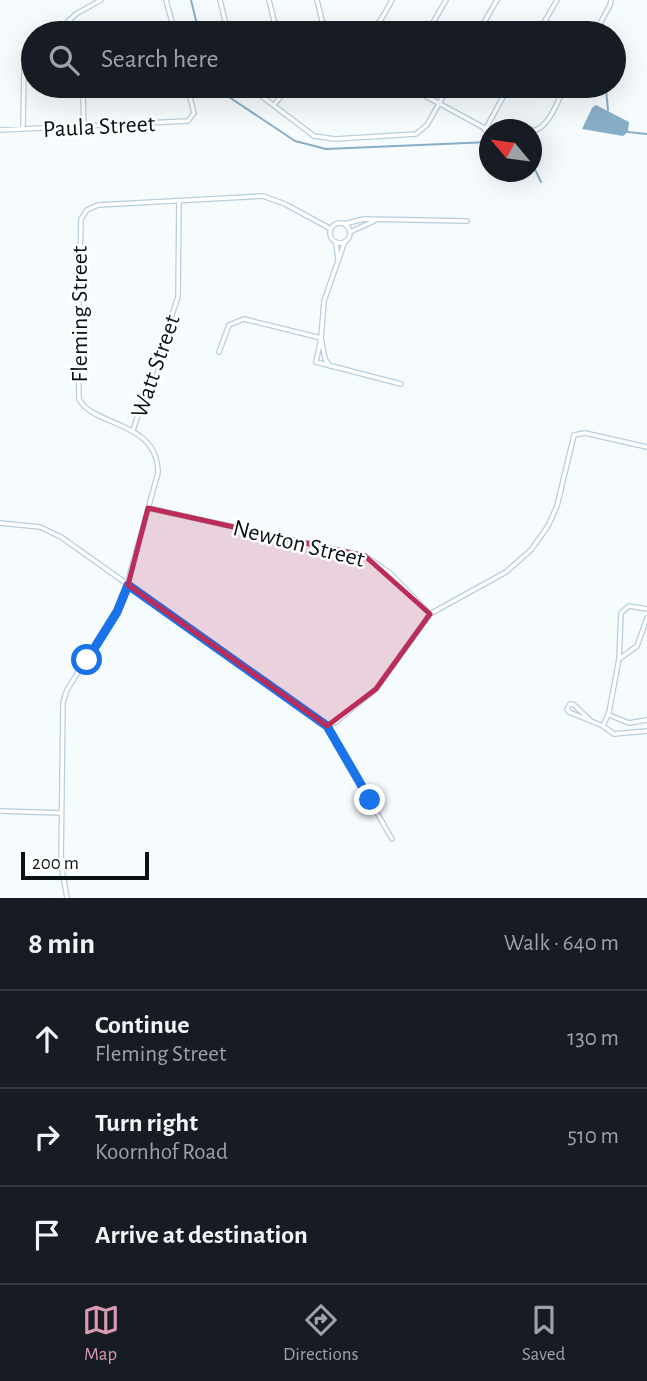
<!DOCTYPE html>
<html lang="en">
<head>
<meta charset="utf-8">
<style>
  :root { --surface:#171b24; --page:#242831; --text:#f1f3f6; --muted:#9ea1a6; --line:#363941; --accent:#d999af }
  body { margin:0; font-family:"Alegreya Sans",sans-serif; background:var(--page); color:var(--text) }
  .compass { position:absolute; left:479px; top:119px; width:63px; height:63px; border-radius:50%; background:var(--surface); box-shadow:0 7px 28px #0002; rotate:299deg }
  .scale { position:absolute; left:21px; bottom:18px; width:128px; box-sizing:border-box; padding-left:7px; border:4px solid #0a1217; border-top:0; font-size:19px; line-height:24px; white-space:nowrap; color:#0a1217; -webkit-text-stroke:5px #fff; paint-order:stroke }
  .stop { position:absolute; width:21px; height:21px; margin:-16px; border:5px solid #1a73e8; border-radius:50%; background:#fff }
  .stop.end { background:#1a73e8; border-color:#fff; box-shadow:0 2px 7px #0008 }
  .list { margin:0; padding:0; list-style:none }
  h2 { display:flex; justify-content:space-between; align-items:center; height:91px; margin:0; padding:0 28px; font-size:30px }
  h2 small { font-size:23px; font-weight:400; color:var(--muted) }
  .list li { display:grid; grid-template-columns:46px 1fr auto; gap:21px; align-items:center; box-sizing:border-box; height:98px; padding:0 28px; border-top:2px solid var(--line) }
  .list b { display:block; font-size:26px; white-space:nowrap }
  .list p { margin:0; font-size:23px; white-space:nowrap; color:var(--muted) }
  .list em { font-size:23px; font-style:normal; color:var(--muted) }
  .icon { flex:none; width:38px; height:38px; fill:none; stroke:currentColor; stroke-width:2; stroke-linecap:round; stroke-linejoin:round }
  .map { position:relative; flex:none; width:647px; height:898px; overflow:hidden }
  .search { position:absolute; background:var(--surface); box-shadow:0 7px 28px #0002; left:21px; right:21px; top:21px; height:77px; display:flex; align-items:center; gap:18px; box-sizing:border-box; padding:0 24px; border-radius:38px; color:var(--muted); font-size:26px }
  .sheet { height:385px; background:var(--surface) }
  nav { display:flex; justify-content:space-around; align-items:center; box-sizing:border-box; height:98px; border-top:2px solid var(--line); background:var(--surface); font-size:19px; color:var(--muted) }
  nav a { display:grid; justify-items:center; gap:4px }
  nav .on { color:var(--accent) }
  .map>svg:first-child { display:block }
  .water { fill:#88aec6 }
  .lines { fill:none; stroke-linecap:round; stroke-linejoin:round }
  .stream { stroke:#88aec6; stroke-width:2 }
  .street-casing { stroke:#b8cedd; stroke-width:6 }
  .street { stroke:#fff; stroke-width:3.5 }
  .route { stroke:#1a73e8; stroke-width:9 }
  .marked { fill:#bb2c59; fill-opacity:0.2; stroke:#bb2c59; stroke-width:5; stroke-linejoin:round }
  .labels { text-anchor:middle; stroke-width:5; stroke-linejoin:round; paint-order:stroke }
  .street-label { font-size:24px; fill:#0a1217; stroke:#fff }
</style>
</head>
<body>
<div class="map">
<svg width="647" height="898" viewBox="0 0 647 898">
  <rect width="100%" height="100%" fill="#f6fbfe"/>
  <!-- water -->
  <path class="water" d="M596,105L629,122L628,132L623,136L582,129L592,108Z"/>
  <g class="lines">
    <!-- stream -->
    <path class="stream" d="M191,0L199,33
      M219,86L226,95L295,141L326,149L490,142
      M606,89L608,110
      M628,132L647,134
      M532,163L541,182"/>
    <!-- street casing -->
    <g class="street-casing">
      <path id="street" d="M166,0L175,33
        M220,0L228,33
        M269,0L277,33
        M317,0L325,33
        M56,33L76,14L101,0
        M352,33C379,30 380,22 392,0
        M427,33L446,0
        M478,33L497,0
        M538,33L557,0
        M595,33L610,5L611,0
        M248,86L314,136L335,139L416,134L427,125L449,86
        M407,86L490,131
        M274,105L289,86
        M84,126L83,98L89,86
        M23,129L24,69L33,56
        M0,130L188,121L194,113L187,86
        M485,130L509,86
        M532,131C549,129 558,100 565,86
        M330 233a10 10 0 1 1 20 0a10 10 0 1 1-20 0Z
        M344,224L364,219L467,221
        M350,232L374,221
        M345,241L324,301L321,338L316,362L401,384
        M336,243L338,259
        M219,352L229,325L244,319L321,338L325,359L330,366
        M133,430L178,297L179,202
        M148,508L365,556L390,573L430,614
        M0,523L40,527L61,537L327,726L392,839
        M619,659L637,646L647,618
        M609,715L629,723L647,720
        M590,720L573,704H570L567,709L569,712L603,726L614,734L647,731
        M327,726L336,722L376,689L430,614L506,572L531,550L548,526L557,506L574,435L585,433L647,447
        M603,726L609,712L619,659L621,613L629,606L647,609
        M0,811L61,813
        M67,898L61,864L63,702L67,690L123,599L158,473C158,420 93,427 79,399L78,347L81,219L87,210L98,205L263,196L285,204L331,229"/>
    </g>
    <!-- street -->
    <use href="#street" class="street"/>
  </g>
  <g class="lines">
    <!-- route -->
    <path class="route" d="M87,660L117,612L128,585L327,726L370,800"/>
  </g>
  <!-- marked area -->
  <path class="marked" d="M148,508L365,556L430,614L376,689L327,726L128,585Z"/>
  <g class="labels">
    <!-- street labels -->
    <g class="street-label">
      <text transform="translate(99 126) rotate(-3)" y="8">Paula Street</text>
      <text transform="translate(79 314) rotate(-90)" y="8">Fleming Street</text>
      <text transform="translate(155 366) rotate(-71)" y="8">Watt Street</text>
      <text transform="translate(299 543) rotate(14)" y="8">Newton Street</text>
    </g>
  </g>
</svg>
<svg class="compass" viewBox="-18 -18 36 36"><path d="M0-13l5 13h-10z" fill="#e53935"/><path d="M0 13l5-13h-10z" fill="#9ea1a6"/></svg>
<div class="scale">200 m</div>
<div class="stop" style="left:87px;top:660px"></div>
<div class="stop end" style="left:370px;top:800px"></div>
<div class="search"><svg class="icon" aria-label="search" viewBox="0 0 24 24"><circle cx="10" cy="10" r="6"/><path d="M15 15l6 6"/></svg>Search here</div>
</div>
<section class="sheet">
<h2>8 min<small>Walk · 640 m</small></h2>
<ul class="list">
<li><svg class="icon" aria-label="ahead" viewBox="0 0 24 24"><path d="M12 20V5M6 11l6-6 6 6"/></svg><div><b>Continue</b><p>Fleming Street</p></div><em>130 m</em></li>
<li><svg class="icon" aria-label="right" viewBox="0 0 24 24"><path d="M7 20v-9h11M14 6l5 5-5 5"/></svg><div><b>Turn right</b><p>Koornhof Road</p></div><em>510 m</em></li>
<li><svg class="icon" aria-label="arrive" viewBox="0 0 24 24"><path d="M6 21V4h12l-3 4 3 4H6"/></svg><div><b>Arrive at destination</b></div></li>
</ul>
</section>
<nav>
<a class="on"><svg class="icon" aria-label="map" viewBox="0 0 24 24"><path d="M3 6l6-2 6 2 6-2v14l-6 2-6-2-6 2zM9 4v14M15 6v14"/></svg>Map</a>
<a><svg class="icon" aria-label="directions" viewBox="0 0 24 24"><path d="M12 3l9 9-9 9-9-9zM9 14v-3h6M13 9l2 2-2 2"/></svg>Directions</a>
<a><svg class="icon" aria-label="saved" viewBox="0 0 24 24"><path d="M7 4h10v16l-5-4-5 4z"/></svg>Saved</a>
</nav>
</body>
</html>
